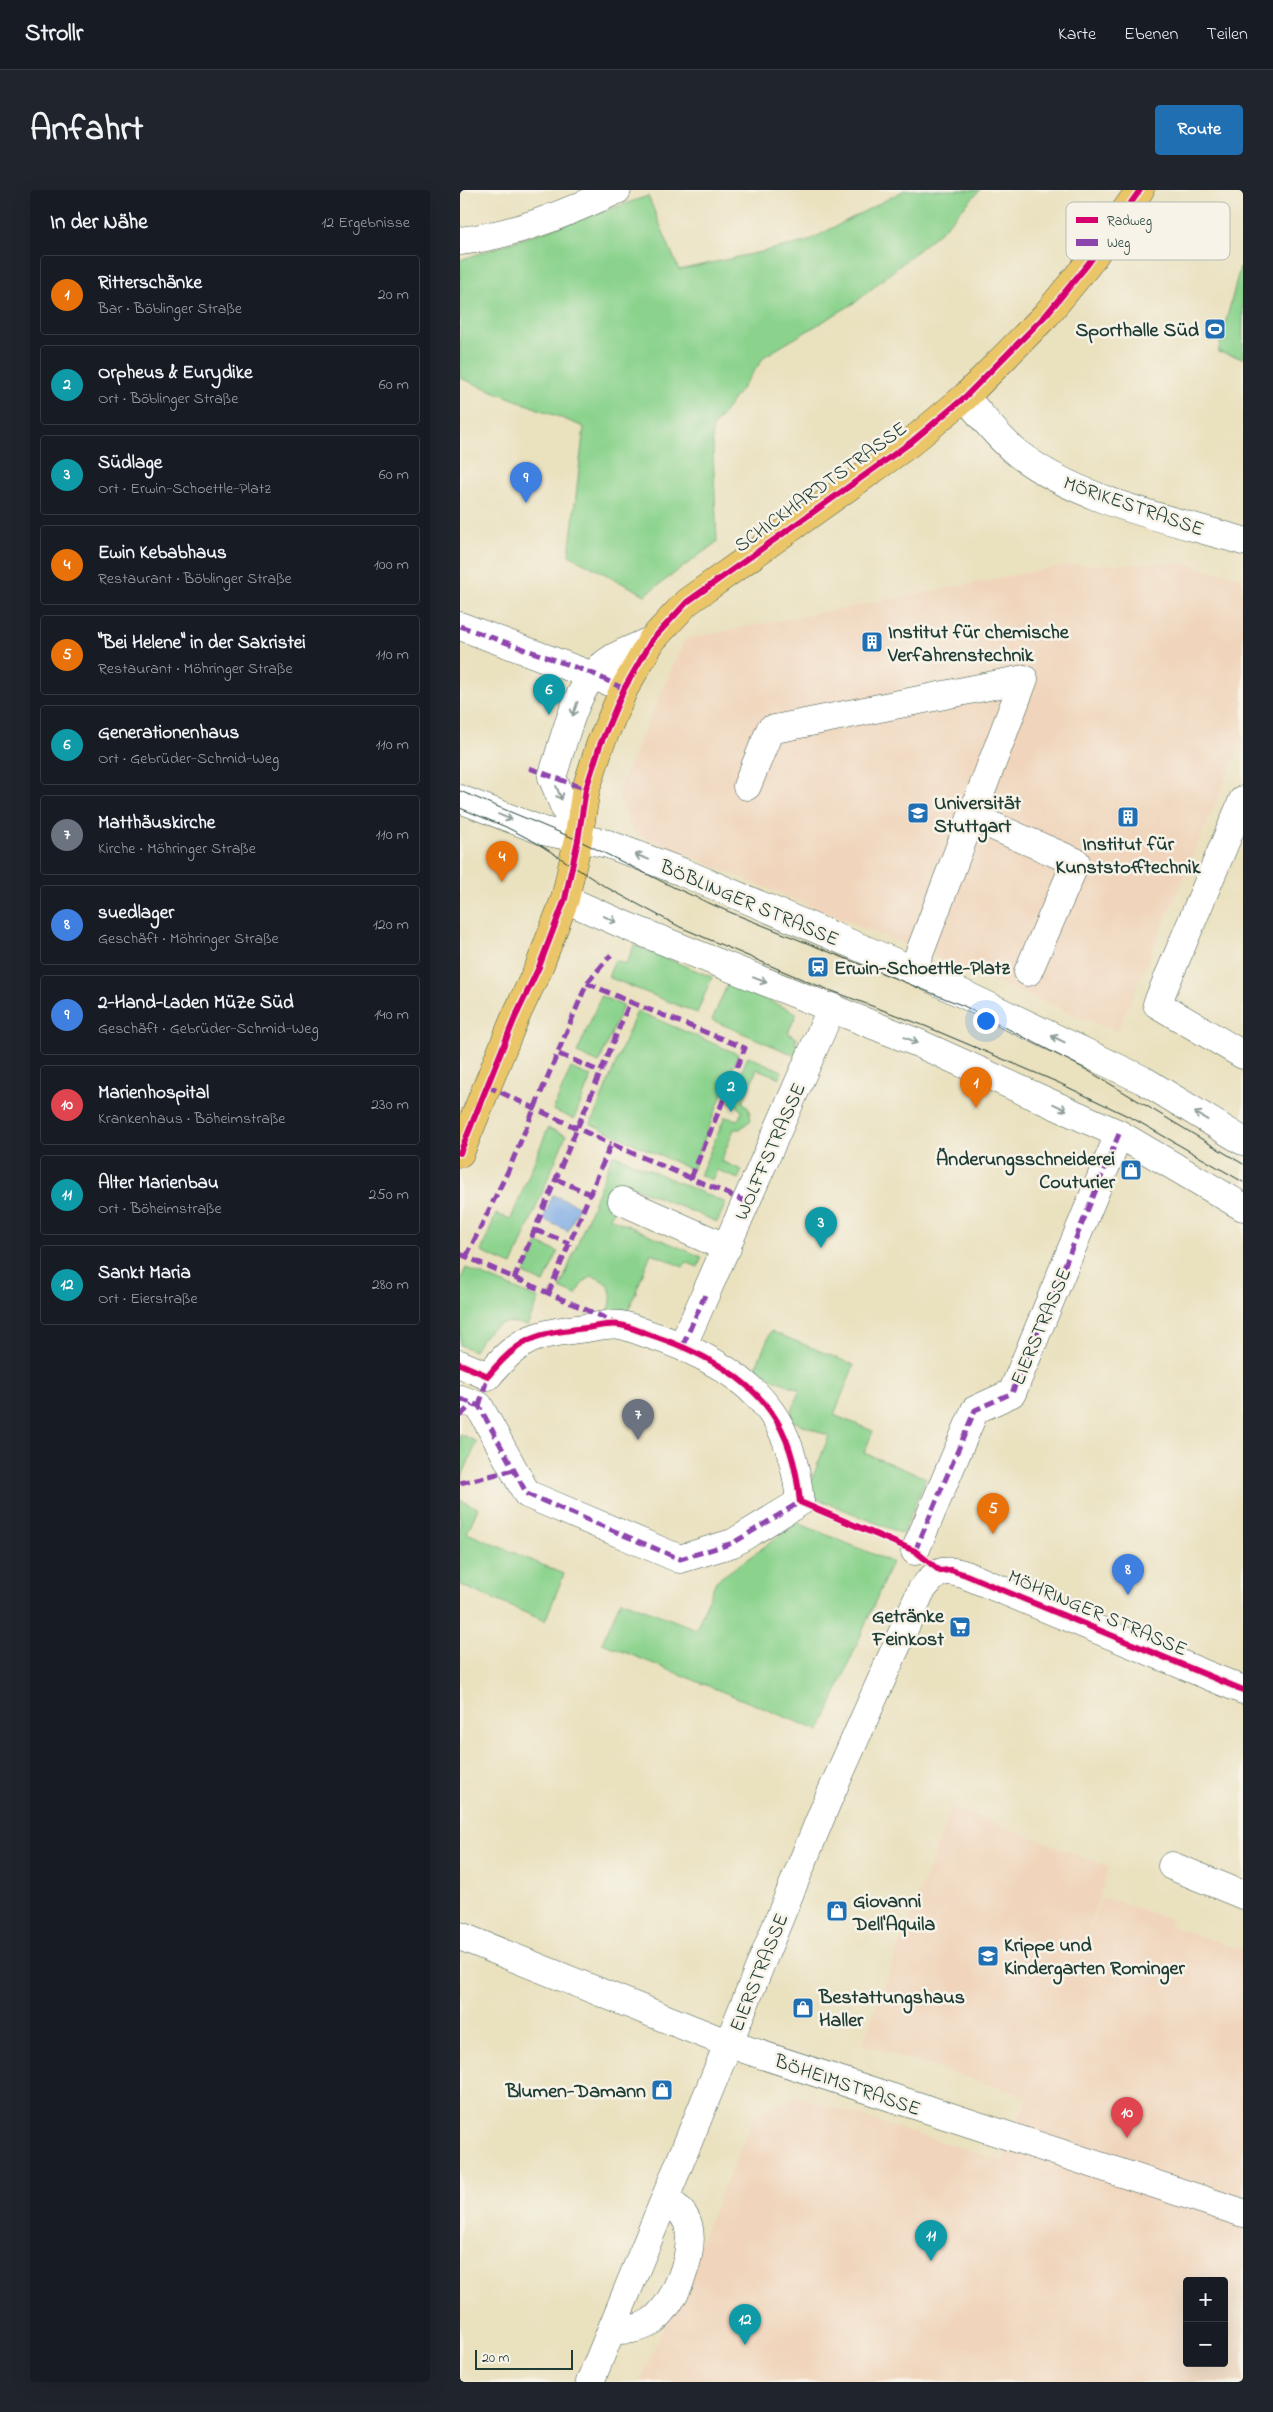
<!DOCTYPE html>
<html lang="de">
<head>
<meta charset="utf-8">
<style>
  :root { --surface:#171b24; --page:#20242c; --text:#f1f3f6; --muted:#9ea1a6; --line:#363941; --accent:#1f6fb2 }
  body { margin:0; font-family:"Indie Flower",sans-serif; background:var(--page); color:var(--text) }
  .controls { position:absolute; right:15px; bottom:15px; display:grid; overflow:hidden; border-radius:5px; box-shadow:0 5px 20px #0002 }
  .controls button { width:45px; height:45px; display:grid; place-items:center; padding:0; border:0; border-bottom:1px solid var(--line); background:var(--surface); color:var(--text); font:25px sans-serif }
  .scale { position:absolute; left:15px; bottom:12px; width:98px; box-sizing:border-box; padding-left:5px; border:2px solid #1f3d34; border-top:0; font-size:14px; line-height:18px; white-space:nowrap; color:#1f3d34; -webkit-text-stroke:4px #f7f3e8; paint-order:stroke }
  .you { position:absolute; left:525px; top:830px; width:18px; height:18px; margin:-12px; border:4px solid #fff; border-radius:50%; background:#1a73e8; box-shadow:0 0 0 8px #1a73e833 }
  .badge { display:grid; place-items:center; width:32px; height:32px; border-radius:50%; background:var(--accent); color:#fff; font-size:16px; font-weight:700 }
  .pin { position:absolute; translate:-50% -41px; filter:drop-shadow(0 1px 2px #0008) }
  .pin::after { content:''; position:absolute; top:26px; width:18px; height:15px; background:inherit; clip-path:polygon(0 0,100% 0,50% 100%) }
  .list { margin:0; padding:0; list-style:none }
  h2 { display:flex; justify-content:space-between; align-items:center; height:65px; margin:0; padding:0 20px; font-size:21px }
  h2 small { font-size:16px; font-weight:400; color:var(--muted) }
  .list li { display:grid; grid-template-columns:32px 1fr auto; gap:15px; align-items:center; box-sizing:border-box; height:80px; margin:0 10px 10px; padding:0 10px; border:1px solid var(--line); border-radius:5px }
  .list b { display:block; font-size:19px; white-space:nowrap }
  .list p { margin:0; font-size:16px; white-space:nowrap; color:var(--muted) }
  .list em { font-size:16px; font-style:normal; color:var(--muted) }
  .map { position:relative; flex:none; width:783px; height:2192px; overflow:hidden; border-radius:5px }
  header { display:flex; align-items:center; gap:30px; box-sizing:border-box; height:70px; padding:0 25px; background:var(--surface); border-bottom:1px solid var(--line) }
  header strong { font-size:24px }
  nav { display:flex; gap:28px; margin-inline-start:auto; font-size:18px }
  .intro { display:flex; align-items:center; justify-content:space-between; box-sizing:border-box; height:120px; padding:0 30px }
  h1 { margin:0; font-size:35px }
  .button { padding:12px 22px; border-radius:5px; background:var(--accent); color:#fff; font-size:18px; font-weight:700 }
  main { display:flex; gap:30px; padding:0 30px }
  aside { flex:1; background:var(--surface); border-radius:5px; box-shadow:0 5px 20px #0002 }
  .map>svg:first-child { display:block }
  .built { fill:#f0d5bc; fill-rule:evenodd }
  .green { fill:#8bd38d; stroke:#558860 }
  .water { fill:#7aa9e4; stroke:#4c738c }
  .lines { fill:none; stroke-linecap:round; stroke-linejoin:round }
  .minor-casing { stroke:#3d5649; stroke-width:29 }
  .major-casing { stroke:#3d5649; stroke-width:29 }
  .minor { stroke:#fff; stroke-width:28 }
  .major { stroke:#eac669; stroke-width:28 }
  .tram { stroke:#1f3d34; stroke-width:1 }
  .quiet { stroke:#8e44ad; stroke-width:5; stroke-dasharray:10 5; stroke-linecap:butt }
  .cycleway-casing { stroke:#f7f3e8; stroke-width:9 }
  .cycleway { stroke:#d6006c; stroke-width:6 }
  .oneway { stroke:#8f9e9a }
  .labels { text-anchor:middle; stroke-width:5; stroke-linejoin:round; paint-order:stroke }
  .poi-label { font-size:20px; font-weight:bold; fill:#1f3d34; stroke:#f7f3e8; text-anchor:start }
  .street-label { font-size:20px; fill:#1f3d34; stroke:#f7f3e8 }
  .key { fill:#f7f3e8; stroke:#b6bcb2; stroke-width:1 }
  .key-label { font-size:14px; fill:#1f3d34 }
</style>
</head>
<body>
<header>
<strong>Strollr</strong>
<nav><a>Karte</a><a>Ebenen</a><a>Teilen</a></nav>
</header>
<div class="intro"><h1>Anfahrt</h1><a class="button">Route</a></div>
<main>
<aside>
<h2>In der Nähe<small>12 Ergebnisse</small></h2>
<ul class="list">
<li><span class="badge" style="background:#e8710a">1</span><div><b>Ritterschänke</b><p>Bar · Böblinger Straße</p></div><em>20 m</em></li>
<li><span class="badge" style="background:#0f9aa8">2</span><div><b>Orpheus &amp; Eurydike</b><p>Ort · Böblinger Straße</p></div><em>60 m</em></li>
<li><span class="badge" style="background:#0f9aa8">3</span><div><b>Südlage</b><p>Ort · Erwin-Schoettle-Platz</p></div><em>60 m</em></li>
<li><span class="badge" style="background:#e8710a">4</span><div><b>Ewin Kebabhaus</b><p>Restaurant · Böblinger Straße</p></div><em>100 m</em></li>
<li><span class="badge" style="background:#e8710a">5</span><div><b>&quot;Bei Helene&quot; in der Sakristei</b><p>Restaurant · Möhringer Straße</p></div><em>110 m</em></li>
<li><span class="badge" style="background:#0f9aa8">6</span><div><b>Generationenhaus</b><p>Ort · Gebrüder-Schmid-Weg</p></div><em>110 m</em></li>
<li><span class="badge" style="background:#6b7280">7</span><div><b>Matthäuskirche</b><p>Kirche · Möhringer Straße</p></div><em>110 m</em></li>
<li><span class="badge" style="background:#3f7fe0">8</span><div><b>suedlager</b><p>Geschäft · Möhringer Straße</p></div><em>120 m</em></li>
<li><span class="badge" style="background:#3f7fe0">9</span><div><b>2-Hand-Laden MüZe Süd</b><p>Geschäft · Gebrüder-Schmid-Weg</p></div><em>140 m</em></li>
<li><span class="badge" style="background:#e0444e">10</span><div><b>Marienhospital</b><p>Krankenhaus · Böheimstraße</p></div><em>230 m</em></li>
<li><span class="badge" style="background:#0f9aa8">11</span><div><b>Alter Marienbau</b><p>Ort · Böheimstraße</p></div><em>250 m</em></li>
<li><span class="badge" style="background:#0f9aa8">12</span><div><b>Sankt Maria</b><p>Ort · Eierstraße</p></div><em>280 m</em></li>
</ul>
</aside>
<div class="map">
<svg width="783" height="2192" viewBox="0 0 783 2192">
  <rect width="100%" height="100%" fill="#f7f3e8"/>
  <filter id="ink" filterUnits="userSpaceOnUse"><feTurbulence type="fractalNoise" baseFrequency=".02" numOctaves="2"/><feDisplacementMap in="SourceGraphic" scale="10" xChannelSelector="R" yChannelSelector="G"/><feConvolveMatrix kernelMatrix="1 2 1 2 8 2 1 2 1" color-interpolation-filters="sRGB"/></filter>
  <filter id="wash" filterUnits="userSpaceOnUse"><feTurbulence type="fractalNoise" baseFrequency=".0096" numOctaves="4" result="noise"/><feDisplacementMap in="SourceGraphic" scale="20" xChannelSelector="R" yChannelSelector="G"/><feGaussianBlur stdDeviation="1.12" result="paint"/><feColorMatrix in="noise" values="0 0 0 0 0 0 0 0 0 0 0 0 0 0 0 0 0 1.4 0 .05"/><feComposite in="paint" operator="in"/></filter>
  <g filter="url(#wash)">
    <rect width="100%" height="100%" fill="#eae1bf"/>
    <!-- built -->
    <path class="built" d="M722,373L783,388V549L657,842L175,644L157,603L225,449L607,375Z
      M492,1617L649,1677L625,1750L642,1708H645L711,1729L710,1736L783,1761V2192H180L295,1925L336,1906L543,1971L567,1907L402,1854ZM727,2091H764V2173H727Z"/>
    <!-- green -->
    <path class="green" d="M445,0H520L482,40L396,112L305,166L252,239L257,352L185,405L109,365L124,237L0,188V70L188,6L219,80L346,52Z
      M783,66V168L758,162Z
      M174,755L252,787L237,823L148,787L155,770L166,774Z
      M268,793L337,823L328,843L337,848L335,854L338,855L334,865L252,830Z
      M141,806L163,816L139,873L117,863Z
      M177,821L278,864L232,980L131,934Z
      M288,866L322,881L320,888L297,879L283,912L289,919L291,930L280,939H274L261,971L282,980L278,989L257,980L252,990L240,985L265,927L278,930L282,922L278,916L269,912Z
      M111,878L131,887L114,929L93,920Z
      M88,938L106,945L52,1075L21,1062L36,1024L51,1029Z
      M153,964L266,1013L257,1032L164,993L150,1028L242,1067L238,1077L226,1072L223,1077L191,1063L166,1127L149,1120C154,1103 151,1092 132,1086C123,1091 120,1096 116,1105L100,1098Z
      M78,1053L98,1062L84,1093L64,1084Z
      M6,1078L79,1109L67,1136C40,1126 27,1139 14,1161L0,1155V1091Z
      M311,1141L394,1175L374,1225L413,1241L404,1263L466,1288L443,1344L346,1304L369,1246L328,1229L340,1200L294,1181Z
      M0,1244L17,1252L0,1291Z
      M0,1310L18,1318L7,1343L104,1384L85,1431L0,1395Z
      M338,1333L432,1372L360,1541L142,1453L161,1410L236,1439L256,1391Z"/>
    <!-- water -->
    <path class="water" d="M93,1005L119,1016L108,1041L83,1029Z"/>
  </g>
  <g filter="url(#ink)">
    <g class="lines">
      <!-- minor casing -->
      <g class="minor-casing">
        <path id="minor" d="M0,51C56,45 106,23 157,0
          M505,207C522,226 537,247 557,263C618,311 709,329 783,351
          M0,436L149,492
          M287,596L310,540L564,489
          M0,609L83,641L148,654L222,682L453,780L683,890L783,951
          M783,610L697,814L783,865
          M512,627L616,672L568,782
          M118,650L92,587C106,547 114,491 153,468C165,461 180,456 192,450
          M105,709L169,737L458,853L590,913L659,944L783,1017
          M453,780L564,489
          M162,1011L267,1058
          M223,1155L372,817
          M0,1174L28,1186C61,1146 76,1144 126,1138C136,1137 149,1133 160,1135C168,1136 177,1140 185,1143C232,1158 282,1181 311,1222C330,1248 337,1281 340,1312L273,1353L220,1369L67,1304L19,1216L0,1209
          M455,1361L515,1220L552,1203L659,944
          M712,1676L783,1705
          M0,1746L269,1854L783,2023
          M152,2140C166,2140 180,2140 192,2131C215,2115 236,2062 228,2034C224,2023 215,2015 205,2009
          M130,2192L367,1612L461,1401C476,1382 481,1377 506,1385L783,1500"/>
      </g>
      <!-- major casing -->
      <g class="major-casing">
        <path id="major" d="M0,963L54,830L79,777L105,709L118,650L126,599L140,555L164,499L192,450L227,412L450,253L505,207L586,125L628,74L680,0"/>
      </g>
      <!-- minor -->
      <use href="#minor" class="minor"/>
      <!-- major -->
      <use href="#major" class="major"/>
      <!-- tram -->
      <path class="tram" d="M0,601L118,650L213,697L267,721L504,816L627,880L783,974
        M0,618L46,637L77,653L144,696L220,737L351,793L465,836L597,892L674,929L783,992"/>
      <!-- quiet -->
      <path class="quiet" d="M0,436L134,484L164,499
        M69,578L126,599
        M127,793L170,812
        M99,864L141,882
        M27,896L151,954
        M96,989L130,1004
        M75,1040L109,1053
        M0,1064L154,1132
        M6,1067L49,979L127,793L151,765
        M54,1089L170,812L285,858L231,988
        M88,1104L151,954L287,1012
        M223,1155L245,1105
        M0,1209L19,1216L67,1304L220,1369L273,1353L340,1312
        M19,1216L28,1186
        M0,1226L12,1214
        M0,1293L54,1280
        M455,1361L515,1220L552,1203L659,944"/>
      <!-- cycleway casing -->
      <g class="cycleway-casing">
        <path id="cycleway" d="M0,963L54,830L79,777L105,709L118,650L126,599L140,555L164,499L192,450L227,412L450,253L505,207L586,125L628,74L680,0
          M0,1174L28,1186C61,1146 76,1144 126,1138C136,1137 149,1133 160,1135C168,1136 177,1140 185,1143C232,1158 282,1181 311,1222C330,1248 337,1281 340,1312L455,1361L480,1381L491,1380L506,1385L783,1500"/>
      </g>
      <!-- cycleway -->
      <use href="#cycleway" class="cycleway"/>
    </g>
    <!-- one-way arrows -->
    <defs><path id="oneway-shaft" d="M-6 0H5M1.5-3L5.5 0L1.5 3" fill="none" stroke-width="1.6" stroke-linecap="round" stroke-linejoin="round" transform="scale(1.25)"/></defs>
    <g class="oneway">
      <use href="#oneway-shaft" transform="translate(115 519) rotate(109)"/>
      <use href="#oneway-shaft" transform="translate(99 603) rotate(68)"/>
      <use href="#oneway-shaft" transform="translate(45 627) rotate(22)"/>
      <use href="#oneway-shaft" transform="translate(182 667) rotate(-159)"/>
      <use href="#oneway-shaft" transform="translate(150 729) rotate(24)"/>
      <use href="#oneway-shaft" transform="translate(300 790) rotate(21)"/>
      <use href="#oneway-shaft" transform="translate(598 849) rotate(-154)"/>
      <use href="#oneway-shaft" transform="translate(451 850) rotate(23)"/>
      <use href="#oneway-shaft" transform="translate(600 917) rotate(25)"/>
      <use href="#oneway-shaft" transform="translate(741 926) rotate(-149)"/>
    </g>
  </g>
  <!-- icons -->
  <defs>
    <g id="stadium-square" transform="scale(1.125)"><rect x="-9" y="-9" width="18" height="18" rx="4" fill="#1f6fb2" stroke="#f7f3e8"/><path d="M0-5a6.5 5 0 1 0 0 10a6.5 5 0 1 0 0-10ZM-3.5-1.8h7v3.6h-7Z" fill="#fff"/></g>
    <g id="building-square" transform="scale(1.125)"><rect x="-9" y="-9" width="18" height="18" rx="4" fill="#1f6fb2" stroke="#f7f3e8"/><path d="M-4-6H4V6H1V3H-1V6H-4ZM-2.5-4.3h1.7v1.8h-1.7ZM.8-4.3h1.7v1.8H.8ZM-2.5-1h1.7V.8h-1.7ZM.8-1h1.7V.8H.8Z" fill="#fff"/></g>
    <g id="university-square" transform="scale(1.125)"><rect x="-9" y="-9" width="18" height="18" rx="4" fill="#1f6fb2" stroke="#f7f3e8"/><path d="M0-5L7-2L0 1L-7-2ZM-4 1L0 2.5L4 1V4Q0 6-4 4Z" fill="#fff"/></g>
    <g id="station-square" transform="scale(1.125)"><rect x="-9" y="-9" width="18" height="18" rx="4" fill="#1f6fb2" stroke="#f7f3e8"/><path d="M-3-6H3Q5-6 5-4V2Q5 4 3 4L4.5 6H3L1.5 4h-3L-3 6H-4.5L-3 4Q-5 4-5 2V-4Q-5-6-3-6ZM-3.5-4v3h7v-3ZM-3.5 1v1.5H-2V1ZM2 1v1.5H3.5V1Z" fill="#fff"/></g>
    <g id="shop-square" transform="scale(1.125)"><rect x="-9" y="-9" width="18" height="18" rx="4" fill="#1f6fb2" stroke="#f7f3e8"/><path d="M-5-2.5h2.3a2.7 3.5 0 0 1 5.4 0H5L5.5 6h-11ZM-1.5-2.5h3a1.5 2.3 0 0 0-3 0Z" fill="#fff"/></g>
    <g id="supermarket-square" transform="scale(1.125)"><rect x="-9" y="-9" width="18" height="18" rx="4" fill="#1f6fb2" stroke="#f7f3e8"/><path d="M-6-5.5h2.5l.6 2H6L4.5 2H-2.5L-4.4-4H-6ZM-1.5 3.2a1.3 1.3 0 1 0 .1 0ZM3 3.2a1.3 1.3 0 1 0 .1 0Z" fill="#fff"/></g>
    <g id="school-square" transform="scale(1.125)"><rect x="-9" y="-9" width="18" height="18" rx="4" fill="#1f6fb2" stroke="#f7f3e8"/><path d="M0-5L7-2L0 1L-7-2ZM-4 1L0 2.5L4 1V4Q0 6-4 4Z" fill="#fff"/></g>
  </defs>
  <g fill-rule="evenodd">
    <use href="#stadium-square" x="755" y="139"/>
    <use href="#building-square" x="412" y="452"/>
    <use href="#university-square" x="458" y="623"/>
    <use href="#building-square" x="668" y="627"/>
    <use href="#station-square" x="358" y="777"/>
    <use href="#shop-square" x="671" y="980"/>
    <use href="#supermarket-square" x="500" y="1437"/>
    <use href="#shop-square" x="377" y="1721"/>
    <use href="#school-square" x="528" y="1766"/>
    <use href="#shop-square" x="343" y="1818"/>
    <use href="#shop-square" x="202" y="1900"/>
  </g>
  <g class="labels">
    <!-- poi labels -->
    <g class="poi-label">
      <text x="739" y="146" text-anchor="end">Sporthalle Süd</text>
      <text x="428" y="448">Institut für chemische<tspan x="428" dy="23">Verfahrenstechnik</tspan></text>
      <text x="474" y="619">Universität<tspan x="474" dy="23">Stuttgart</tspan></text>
      <text x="668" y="660" text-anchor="middle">Institut für<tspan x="668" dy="23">Kunststofftechnik</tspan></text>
      <text x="374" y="784">Erwin-Schoettle-Platz</text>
      <text x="655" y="975" text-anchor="end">Änderungsschneiderei<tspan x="655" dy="23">Couturier</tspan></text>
      <text x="484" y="1432" text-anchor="end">Getränke<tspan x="484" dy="23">Feinkost</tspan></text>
      <text x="393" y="1717">Giovanni<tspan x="393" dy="23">Dell'Aquila</tspan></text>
      <text x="544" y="1761">Krippe und<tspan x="544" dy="23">Kindergarten Rominger</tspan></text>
      <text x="359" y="1813">Bestattungshaus<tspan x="359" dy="23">Haller</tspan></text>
      <text x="186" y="1907" text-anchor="end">Blumen-Damann</text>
    </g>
    <!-- street labels -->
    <g class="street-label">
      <text transform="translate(360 296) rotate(-36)" y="7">SCHICKHARDTSTRASSE</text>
      <text transform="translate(674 315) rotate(19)" y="7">MÖRIKESTRASSE</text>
      <text transform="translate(290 712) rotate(23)" y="7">BÖBLINGER STRASSE</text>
      <text transform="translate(309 961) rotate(-66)" y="7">WOLFFSTRASSE</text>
      <text transform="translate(580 1136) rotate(-67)" y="7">EIERSTRASSE</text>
      <text transform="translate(638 1422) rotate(23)" y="7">MÖHRINGER STRASSE</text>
      <text transform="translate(298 1782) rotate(-68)" y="7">EIERSTRASSE</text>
      <text transform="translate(388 1894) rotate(19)" y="7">BÖHEIMSTRASSE</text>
    </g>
  </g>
  <!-- legend -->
  <rect x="606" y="12" width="164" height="58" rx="8" class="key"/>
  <rect x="616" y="27" width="22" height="6" fill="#d6006c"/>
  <rect x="616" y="49" width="22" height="7" fill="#8e44ad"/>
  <g class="key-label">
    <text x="647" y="35">Radweg</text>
    <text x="647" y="57">Weg</text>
  </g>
</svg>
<div class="controls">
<button>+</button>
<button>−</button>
</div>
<div class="scale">20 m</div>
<div class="you"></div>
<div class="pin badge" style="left:516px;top:918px;background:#e8710a">1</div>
<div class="pin badge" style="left:271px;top:922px;background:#0f9aa8">2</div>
<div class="pin badge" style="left:361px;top:1058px;background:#0f9aa8">3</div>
<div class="pin badge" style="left:42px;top:692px;background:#e8710a">4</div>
<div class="pin badge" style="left:533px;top:1344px;background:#e8710a">5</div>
<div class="pin badge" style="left:89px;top:525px;background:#0f9aa8">6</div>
<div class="pin badge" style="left:178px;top:1250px;background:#6b7280">7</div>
<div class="pin badge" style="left:668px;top:1405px;background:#3f7fe0">8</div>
<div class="pin badge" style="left:66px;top:313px;background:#3f7fe0">9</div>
<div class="pin badge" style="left:667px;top:1948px;background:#e0444e">10</div>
<div class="pin badge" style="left:471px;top:2071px;background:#0f9aa8">11</div>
<div class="pin badge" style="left:285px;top:2155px;background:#0f9aa8">12</div>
</div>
</main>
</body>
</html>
